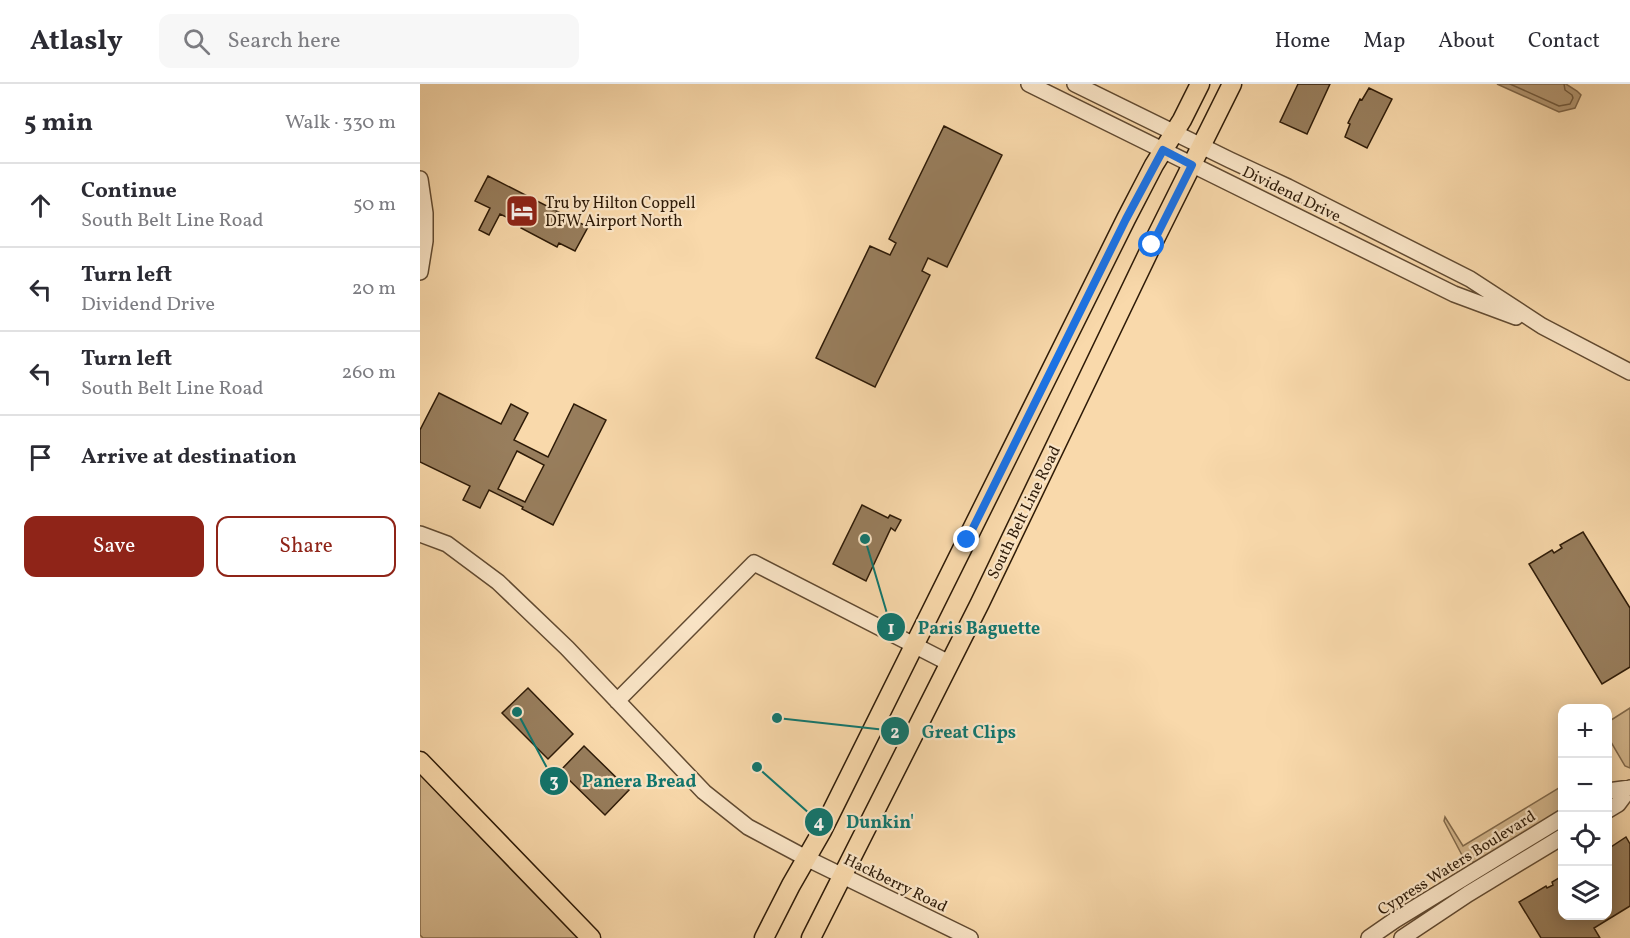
<!DOCTYPE html>
<html lang="en">
<head>
<meta charset="utf-8">
<style>
  :root { --surface:#fff; --page:#f7f7f7; --text:#2b2b33; --muted:#7c7c81; --line:#e1e1e2; --accent:#8f2418 }
  body { margin:0; font-family:Vollkorn,serif; background:var(--page); color:var(--text) }
  .controls { position:absolute; right:18px; bottom:18px; display:grid; overflow:hidden; border-radius:12px; box-shadow:0 3px 15px #0003 }
  .controls button { width:54px; height:54px; display:grid; place-items:center; padding:0; border:0; border-bottom:2px solid var(--line); background:var(--surface); color:var(--text); font:30px sans-serif }
  .stop { position:absolute; width:18px; height:18px; margin:-14px; border:4px solid #1a73e8; border-radius:50%; background:#fff }
  .stop.end { background:#1a73e8; border-color:#fff; box-shadow:0 2px 6px #0008 }
  .list { margin:0; padding:0; list-style:none }
  h2 { display:flex; justify-content:space-between; align-items:center; height:78px; margin:0; padding:0 24px; font-size:26px }
  h2 small { font-size:20px; font-weight:400; color:var(--muted) }
  .list li { display:grid; grid-template-columns:39px 1fr auto; gap:18px; align-items:center; box-sizing:border-box; height:84px; padding:0 24px; border-top:2px solid var(--line) }
  .list b { display:block; font-size:22px; white-space:nowrap }
  .list p { margin:0; font-size:20px; white-space:nowrap; color:var(--muted) }
  .list em { font-size:20px; font-style:normal; color:var(--muted) }
  .actions { display:flex; gap:12px; padding:18px 24px }
  .actions a { flex:1; padding:14px 0; border:2px solid var(--accent); border-radius:12px; text-align:center; font-size:21px; color:var(--accent) }
  .actions .main { background:var(--accent); color:#fff }
  .icon { flex:none; width:33px; height:33px; fill:none; stroke:currentColor; stroke-width:2; stroke-linecap:round; stroke-linejoin:round }
  .map { position:relative; flex:none; width:1210px; height:854px; overflow:hidden }
  header { display:flex; align-items:center; gap:36px; box-sizing:border-box; height:84px; padding:0 30px; background:var(--surface); border-bottom:2px solid var(--line) }
  header strong { font-size:28px }
  nav { display:flex; gap:33px; margin-inline-start:auto; font-size:21px }
  .search { width:420px; height:54px; background:var(--page); display:flex; align-items:center; gap:15px; box-sizing:border-box; padding:0 21px; border-radius:12px; color:var(--muted); font-size:22px }
  main { display:flex }
  aside { flex:1; background:var(--surface) }
  .map>svg:first-child { display:block }
  .green { fill:#d6b98f; stroke:#826a4c; stroke-width:1.5 }
  .water { fill:#b49874; stroke:#7e6649; stroke-width:1.5 }
  .lines { fill:none; stroke-linecap:round; stroke-linejoin:round }
  .shore { stroke:#715a3e; stroke-width:1.5 }
  .building { fill:#987e5d; stroke:#2e1b08; stroke-width:1.5; fill-rule:evenodd }
  .minor-casing { stroke:#614a31; stroke-width:18 }
  .major-casing { stroke:#2e1b08; stroke-width:21 }
  .minor { stroke:#fbe6c8; stroke-width:15 }
  .major { stroke:#f9d9ab; stroke-width:18 }
  .route { stroke:#1a73e8; stroke-width:8 }
  .labels { text-anchor:middle; stroke-width:4.5; stroke-linejoin:round; paint-order:stroke }
  .street-label { font-size:16px; fill:#2e1b08; stroke:#fbe6c8 }
  .poi-label { font-size:16px; fill:#2e1b08; stroke:#fbe6c8; text-anchor:start }
  .leader { fill:none; stroke:#0f766e; stroke-width:2 }
  .callout-dot { fill:#0f766e; stroke:#fbe6c8; stroke-width:2 }
  .mark-label { font-size:18px; text-anchor:middle; font-weight:bold; fill:#fff }
  .callout-label { font-size:18px; text-anchor:middle; font-weight:bold; fill:#0f766e; stroke:#fbe6c8; stroke-width:4.5; stroke-linejoin:round; paint-order:stroke }
</style>
</head>
<body>
<header>
<strong>Atlasly</strong>
<div class="search"><svg class="icon" aria-label="search" viewBox="0 0 24 24"><circle cx="10" cy="10" r="6"/><path d="M15 15l6 6"/></svg>Search here</div>
<nav><a>Home</a><a>Map</a><a>About</a><a>Contact</a></nav>
</header>
<main>
<aside>
<h2>5 min<small>Walk · 330 m</small></h2>
<ul class="list">
<li><svg class="icon" aria-label="ahead" viewBox="0 0 24 24"><path d="M12 20V5M6 11l6-6 6 6"/></svg><div><b>Continue</b><p>South Belt Line Road</p></div><em>50 m</em></li>
<li><svg class="icon" aria-label="left" viewBox="0 0 24 24"><path d="M17 20v-9H6M10 6l-5 5 5 5"/></svg><div><b>Turn left</b><p>Dividend Drive</p></div><em>20 m</em></li>
<li><svg class="icon" aria-label="left" viewBox="0 0 24 24"><path d="M17 20v-9H6M10 6l-5 5 5 5"/></svg><div><b>Turn left</b><p>South Belt Line Road</p></div><em>260 m</em></li>
<li><svg class="icon" aria-label="arrive" viewBox="0 0 24 24"><path d="M6 21V4h12l-3 4 3 4H6"/></svg><div><b>Arrive at destination</b></div></li>
</ul>
<div class="actions"><a class="main">Save</a><a>Share</a></div>
</aside>
<div class="map">
<svg width="1210" height="854" viewBox="0 0 1210 854">
  <rect width="100%" height="100%" fill="#f9d9ab"/>
  <filter id="stains"><feTurbulence type="fractalNoise" baseFrequency=".00333" numOctaves="4"/><feColorMatrix values="0 0 0 0 .2 0 0 0 0 .09 0 0 0 0 .02 0 0 0 .5 -.17"/></filter>
  <radialGradient id="worn" r=".72"><stop offset=".6" stop-color="#630" stop-opacity="0"/><stop offset="1" stop-color="#630" stop-opacity=".3"/></radialGradient>
  <!-- green -->
  <path class="green" d="M1210,624V684L1205,682L1188,653V638Z
    M0,690L158,854H3L0,851Z
    M1142,702V728L1055,779L1043,773L1024,737L1025,733L1043,762Z"/>
  <!-- water -->
  <path class="water" d="M1077,0H1146L1157,7L1161,11L1155,24L1139,28Z"/>
  <g class="lines">
    <!-- shore -->
    <path class="shore" d="M1090,0L1139,22L1150,20L1153,14L1152,11L1145,6L1144,0"/>
  </g>
  <!-- building -->
  <path class="building" d="M878,0H910L887,50L860,38Z
    M949,4L972,15L947,64L925,53L930,40L928,39L940,15L942,16Z
    M524,42L582,71L527,183L508,174L502,187L510,191L455,303L396,274L450,162L470,171L476,159L469,155Z
    M68,92L168,143L155,167L139,159L137,163L101,144L103,141L80,130L69,151L59,146L70,124L55,117Z
    M19,309L81,340L91,320L108,329L94,356L128,373L154,320L186,336L133,441L102,425L103,423L69,406L60,424L43,416L50,402L0,378V346ZM97,367L124,381L105,418L78,405Z
    M442,421L468,434L470,431L481,436L475,447L471,444L446,497L413,480Z
    M1163,448L1210,524V583L1182,600L1109,480L1132,466L1134,469L1142,464L1140,461Z
    M108,604L153,650L128,675L82,629Z
    M164,662L209,706L185,731L140,687Z
    M1206,753L1210,760V822L1174,844L1180,854H1121L1099,818L1126,802L1127,804L1133,801L1132,798L1142,792V832H1188V765Z"/>
  <g class="lines">
    <!-- minor casing -->
    <g class="minor-casing">
      <path id="minor" d="M609,0L1034,210L1096,233
        M655,0L810,76L868,103L1050,195L1122,242L1210,288
        M0,95L5,129V157L0,188
        M0,450L27,460L78,498L147,564L284,708L328,743L386,774L550,854
        M197,617L334,479L529,579
        M1188,707L1210,704
        M1188,726L1198,720L1210,704
        M949,854L975,836L1142,734
        M982,854L1048,810L1142,753"/>
    </g>
    <!-- major casing -->
    <g class="major-casing">
      <path id="major" d="M0,677L171,854
        M344,854L371,801L402,747L706,135L734,81L762,36L780,0
        M391,854L560,519L732,161L812,0"/>
    </g>
    <!-- minor -->
    <use href="#minor" class="minor"/>
    <!-- major -->
    <use href="#major" class="major"/>
  </g>
  <g class="lines">
    <!-- route -->
    <path class="route" d="M547,456L706,135L743,66L772,81L732,161"/>
  </g>
  <!-- icons -->
  <defs>
    <g id="hotel-square" transform="scale(1.725)"><rect x="-9" y="-9" width="18" height="18" rx="4" fill="#8f2418" stroke="#fbe6c8"/><path d="M-6-4.5h1.5V1H6V5H4.5V3h-9V5H-6ZM-4 0a1.8 1.8 0 1 1 3.6 0ZM.5 0V-2.5h3Q6-2.5 6 0Z" fill="#fff"/></g>
  </defs>
  <g fill-rule="evenodd">
    <use href="#hotel-square" x="102" y="127"/>
  </g>
  <g class="labels">
    <!-- street labels -->
    <g class="street-label">
      <text transform="translate(872 109) rotate(26)" y="6">Dividend Drive</text>
      <text transform="translate(603 428) rotate(-64)" y="6">South Belt Line Road</text>
      <text transform="translate(1036 778) rotate(-32)" y="6">Cypress Waters Boulevard</text>
      <text transform="translate(476 798) rotate(26)" y="6">Hackberry Road</text>
    </g>
    <!-- poi labels -->
    <g class="poi-label">
      <text x="125" y="124">Tru by Hilton Coppell<tspan x="125" dy="18">DFW Airport North</tspan></text>
    </g>
  </g>
  <!-- callouts -->
  <path class="leader" d="M445 455L471 543M357 634L475 647M97 628L134 697M337 683L399 738"/>
  <g class="callout-dot">
    <circle cx="445" cy="455" r="6"/>
    <circle cx="357" cy="634" r="6"/>
    <circle cx="97" cy="628" r="6"/>
    <circle cx="337" cy="683" r="6"/>
    <circle cx="471" cy="543" r="15"/>
    <circle cx="475" cy="647" r="15"/>
    <circle cx="134" cy="697" r="15"/>
    <circle cx="399" cy="738" r="15"/>
  </g>
  <g class="mark-label">
    <text x="471" y="550">1</text>
    <text x="475" y="654">2</text>
    <text x="134" y="703">3</text>
    <text x="399" y="744">4</text>
  </g>
  <g class="callout-label">
    <text x="559" y="550">Paris Baguette</text>
    <text x="549" y="654">Great Clips</text>
    <text x="219" y="703">Panera Bread</text>
    <text x="460" y="744">Dunkin'</text>
  </g>
  <rect width="100%" height="100%" filter="url(#stains)"/>
  <rect width="100%" height="100%" fill="url(#worn)"/>
</svg>
<div class="controls">
<button>+</button>
<button>−</button>
<button><svg class="icon" aria-label="locate" viewBox="0 0 24 24"><circle cx="12" cy="12" r="6"/><path d="M12 2v4M12 18v4M2 12h4M18 12h4"/></svg></button>
<button><svg class="icon" aria-label="layers" viewBox="0 0 24 24"><path d="M12 4l9 5-9 5-9-5zM3 14l9 5 9-5"/></svg></button>
</div>
<div class="stop" style="left:732px;top:161px"></div>
<div class="stop end" style="left:547px;top:456px"></div>
</div>
</main>
</body>
</html>
